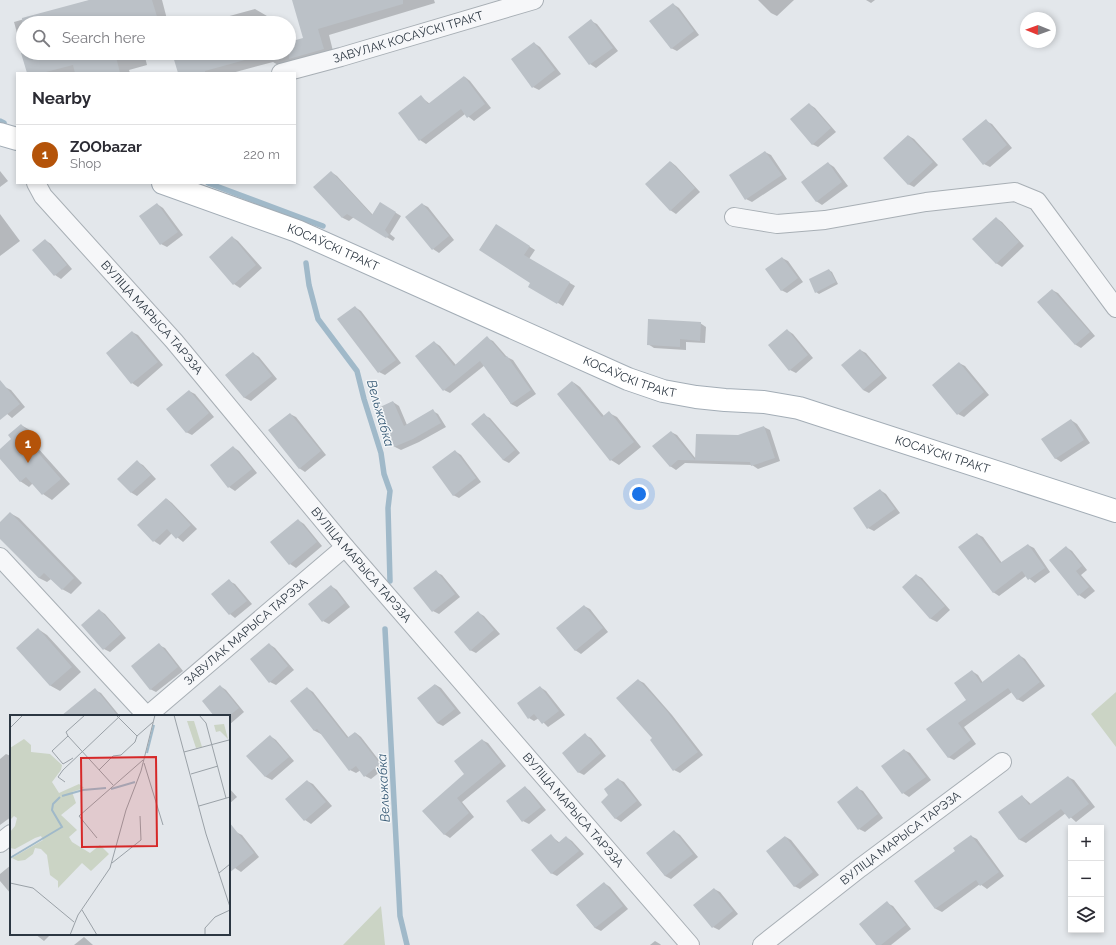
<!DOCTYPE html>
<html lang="en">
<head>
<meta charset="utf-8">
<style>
  :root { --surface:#fff; --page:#f2f2f3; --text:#2b2b33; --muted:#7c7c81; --line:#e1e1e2; --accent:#b45309 }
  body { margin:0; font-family:Raleway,sans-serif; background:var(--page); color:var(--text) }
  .controls { position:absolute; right:12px; bottom:12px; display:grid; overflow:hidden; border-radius:0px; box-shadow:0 2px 6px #0003 }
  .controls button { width:36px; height:36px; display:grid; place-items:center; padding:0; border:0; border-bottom:1px solid var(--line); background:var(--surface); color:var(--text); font:20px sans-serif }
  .compass { position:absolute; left:1020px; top:12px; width:36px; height:36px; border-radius:50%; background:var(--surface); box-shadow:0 2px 6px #0003; rotate:271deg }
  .you { position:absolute; left:639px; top:494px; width:14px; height:14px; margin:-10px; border:3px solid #fff; border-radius:50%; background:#1a73e8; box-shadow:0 0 0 6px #1a73e833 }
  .badge { display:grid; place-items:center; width:26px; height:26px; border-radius:50%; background:var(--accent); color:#fff; font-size:13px; font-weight:700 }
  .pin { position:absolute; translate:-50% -33px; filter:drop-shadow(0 1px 2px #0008) }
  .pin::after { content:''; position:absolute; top:21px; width:14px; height:12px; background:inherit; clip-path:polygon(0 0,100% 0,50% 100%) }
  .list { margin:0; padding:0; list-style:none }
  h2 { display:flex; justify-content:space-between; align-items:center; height:52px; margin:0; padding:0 16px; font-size:17px }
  h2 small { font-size:13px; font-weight:400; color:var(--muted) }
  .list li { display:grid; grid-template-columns:26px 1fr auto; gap:12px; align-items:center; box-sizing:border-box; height:60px; padding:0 16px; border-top:1px solid var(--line) }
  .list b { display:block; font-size:15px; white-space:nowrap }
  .list p { margin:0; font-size:13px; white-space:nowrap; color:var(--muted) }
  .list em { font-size:13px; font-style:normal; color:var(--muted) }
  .icon { flex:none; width:22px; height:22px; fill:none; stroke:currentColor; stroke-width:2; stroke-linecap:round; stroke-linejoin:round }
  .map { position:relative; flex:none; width:1116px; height:945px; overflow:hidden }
  .search { position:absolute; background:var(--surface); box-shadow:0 2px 6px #0003; left:16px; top:16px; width:280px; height:44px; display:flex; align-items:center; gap:10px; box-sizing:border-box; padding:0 14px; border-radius:22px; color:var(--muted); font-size:15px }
  .panel { position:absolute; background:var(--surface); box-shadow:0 2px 6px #0003; left:16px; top:72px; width:280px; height:112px; border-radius:0px }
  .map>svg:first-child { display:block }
  .green { fill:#cbd4c5 }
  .shadow { fill:#0003 }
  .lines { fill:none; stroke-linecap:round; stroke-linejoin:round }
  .stream { stroke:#a0b9c9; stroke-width:5.5 }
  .building { fill:#bbc1c7 }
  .minor-casing { stroke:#a8afb5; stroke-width:20 }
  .major-casing { stroke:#a3adb6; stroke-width:24 }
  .minor { stroke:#f6f7f9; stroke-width:18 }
  .major { stroke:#fff; stroke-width:22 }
  .labels { text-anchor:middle; stroke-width:3; stroke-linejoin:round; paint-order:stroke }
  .street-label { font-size:12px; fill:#2c3742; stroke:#f3f6f8 }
  .water-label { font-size:13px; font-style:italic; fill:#375a75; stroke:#f3f6f8 }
  .inset-river { fill:none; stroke:#a0b9c9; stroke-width:2 }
  .inset-road { fill:none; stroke:#9aa1a7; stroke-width:1 }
  .view { fill:#d62828; fill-opacity:0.15; stroke:#d62828; stroke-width:2 }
  .inset-edge { fill:none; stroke:#2c3742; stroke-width:2 }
</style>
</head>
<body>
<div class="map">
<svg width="1116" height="945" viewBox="0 0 1116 945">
  <rect width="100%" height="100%" fill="#e3e7eb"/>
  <!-- green -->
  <path class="green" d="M1116,692V747L1091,714Z
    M381,906L385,945H343Z"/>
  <!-- shadow -->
  <path class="shadow" d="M91,0H162L168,23H23V53H144L147,65L129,70L130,73H28L14,22Z
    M300,0H434L435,3L329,35L334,55L285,69L273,62L232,73H179L173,53H289V43L304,39Z
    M758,0H794L777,16L771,13Z
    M866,0H875L871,3Z
    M673,4L679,8L699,35L677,51L671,48Z
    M255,9L267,16L269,23H204Z
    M591,21L597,24L618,51L596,68L590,64Z
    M534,43L540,47L561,74L539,90L533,87Z
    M465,77L470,81L491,108L474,121L465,114L426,144L420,140L421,97L430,104Z
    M809,104L815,108L836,132L818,147L812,144Z
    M986,121L992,124L1012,148L990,167L984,164Z
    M909,136L914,139L938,165L914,187L908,184Z
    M765,152L771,155L787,179L752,202L746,199Z
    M671,162L676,166L700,192L676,214L670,210Z
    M828,163L834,167L848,186L822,205L816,201Z
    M0,171L8,181L0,187Z
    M331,172L337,176L373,215L380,203L401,216L390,234L395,238L393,241L354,217L349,221L343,218L315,187Z
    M157,204L163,208L183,235L167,247L161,244Z
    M422,204L428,207L454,240L439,253L433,249Z
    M0,214L20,241L0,256Z
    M996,218L1002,222L1024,246L1002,267L996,263Z
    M502,229L535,250L529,259L575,286L563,306L530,286L532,283Z
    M232,237L238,241L262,268L240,288L234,284L210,257Z
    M45,240L51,244L72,269L61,279L55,275Z
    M782,258L788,261L803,282L787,293L781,290Z
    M829,270L832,272L838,284L819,294L816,292Z
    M1052,290L1058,293L1095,336L1081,348L1076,345L1038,302Z
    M355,307L361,311L401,363L385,375L379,372Z
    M700,323L706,327L705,343L686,342V350L654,348L648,344Z
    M787,330L793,334L813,358L796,373L790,370Z
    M132,332L138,335L163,365L138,387L132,383L107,353Z
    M487,338L493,341L507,357L513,360L536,394L517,407L511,404L485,365L450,393L444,390L434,342L440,346L456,365Z
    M860,350L866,353L887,378L869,393L863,390Z
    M253,353L259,357L277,379L251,401L245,398L226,375Z
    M959,363L965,366L989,395L964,417L958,414Z
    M573,382L580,387L604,416L609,413L617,417L641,447L619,465L611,460Z
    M5,387L11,390L25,407L12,418L0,408V391Z
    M189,391L195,394L214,417L192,435L186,432Z
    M393,402L399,406L407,425L433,411L438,414L446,427L419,442L401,450L395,447L380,408Z
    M290,414L296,417L326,455L305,472L299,468Z
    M484,415L490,418L520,453L509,463L503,460Z
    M1071,420L1077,424L1090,443L1061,462L1055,458Z
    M21,425L30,430L41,443L36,446L70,484L52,500L43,494L33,483L29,487L20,481L0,458V450L13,439Z
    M764,427L770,430L780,461L758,469L752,465L685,463L676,470L670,466L671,432L677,435L696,459L738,436Z
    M233,447L239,451L257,473L235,491L229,487L211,465Z
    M455,451L461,455L481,482L459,498L453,495Z
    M137,462L143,465L156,479L137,496L132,493L119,479Z
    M880,490L886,494L900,513L874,531L868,528Z
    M167,499L172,503L197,529L183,542L172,533L160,545L154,541L139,525Z
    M10,513L19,518L82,583L71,594L62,589L51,579L47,582L39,578L0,538V523Z
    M298,520L304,524L322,546L296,568L290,564Z
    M977,534L983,537L1002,563L1028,545L1034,548L1050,572L1035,583L1026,576L999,596L993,592Z
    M1066,547L1072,551L1087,570L1081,575L1095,591L1085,599L1079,595L1050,560Z
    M436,572L442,575L460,597L439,614L433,611Z
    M916,575L922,578L950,610L937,622L931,619L903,587Z
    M229,581L235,584L252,604L235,618L230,614Z
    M331,586L337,590L350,607L329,624L323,621Z
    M584,606L590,609L608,632L581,654L575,650Z
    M99,610L105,614L126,638L110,652L104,649Z
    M479,613L484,616L500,634L476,653L470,650Z
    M38,629L47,635L81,672L60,691L51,686L17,648Z
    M269,644L275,648L294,670L276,685L270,682Z
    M159,645L165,648L183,671L156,692L150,689Z
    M1019,655L1025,659L1045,686L1023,702L1017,699L1012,692L964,727L976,744L954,760L948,757L928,730L967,700L972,671L978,675L983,683Z
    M638,680L644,683L672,715L703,755L680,773L674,770L654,738Z
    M436,685L441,688L461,713L443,726L437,723Z
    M220,686L226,690L244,712L229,725V716H215Z
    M540,687L546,691L565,715L548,727L539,718L534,721L529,718Z
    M307,688L313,692L349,738L356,733L361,737L385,768L371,779L365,776L361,770L356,773L350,770L322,733L321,734L315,731L291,701Z
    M95,690L101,693L119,715L65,716Z
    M585,735L591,738L606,756L584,775L578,772Z
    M270,736L276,740L294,761L272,780L266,777L248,756Z
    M482,740L488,743L506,766L462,802L474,817L450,838L444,834L424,811L466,774Z
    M904,750L910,753L931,780L909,797L903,793Z
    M6,754L11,756V817L0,825V759Z
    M1068,777L1074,780L1095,807L1076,822L1066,813L1026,843L1020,840L1000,812L1022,796L1032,805Z
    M618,779L624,782L642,805L621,822L615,818L610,795Z
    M307,781L313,784L332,806L311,824L305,820L286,799Z
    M525,787L530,791L546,810L529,824L523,821Z
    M229,788L237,797L229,804Z
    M857,788L863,791L883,818L865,832L859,829Z
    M674,831L680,835L698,857L671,879L665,876L647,853Z
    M236,832L242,835L259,857L241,872L235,868L229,861V838Z
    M551,836L560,843L566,837L572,841L584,854L557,876L551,873Z
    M971,836L977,839L1004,876L987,889L980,884L942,912L936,909L916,881L956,851Z
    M786,837L791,840L819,875L800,889L794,886Z
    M11,865V894L0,881V874Z
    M604,883L610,887L628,909L601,931L595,928L577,905Z
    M714,889L720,892L738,914L719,930L713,927Z
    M887,903L893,906L911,929L891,945H877Z
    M35,934H51L44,941Z
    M84,937L93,945H74Z
    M655,941L660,944L661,945H650Z"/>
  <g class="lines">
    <!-- stream -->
    <path class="stream" d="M0,121L4,123
      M208,183L323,226
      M306,263L309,285L318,319L357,371L364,399L381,453L384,474L390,491L388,508L390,581
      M385,629L400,916L407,945"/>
  </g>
  <!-- building -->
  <path class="building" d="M89,0H152L159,23H22V18Z
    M292,0H403V4L318,29L324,49L289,59V42L303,38Z
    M673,3L694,31L671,49L649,21Z
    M591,19L613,48L589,65L568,37Z
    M534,42L555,70L532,88L511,59Z
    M21,53H115L120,73H75L73,65L42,73H27Z
    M172,53H251L252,58L205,71V73H178Z
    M464,76L485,104L467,118L461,109L419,141L398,113L421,95L428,104Z
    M809,103L831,128L812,145L790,119Z
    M986,119L1007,145L983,165L962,139Z
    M908,135L933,162L908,185L883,158Z
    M765,151L782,175L745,200L729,175Z
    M670,161L695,188L670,211L645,184Z
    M828,162L842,182L816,202L801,182Z
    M331,171L372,215L380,202L396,212L385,230L389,235L386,238L347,214L342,218L313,187Z
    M157,203L178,232L160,245L139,216Z
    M422,203L449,236L432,250L405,217Z
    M996,217L1019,242L996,264L972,239Z
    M496,224L530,246L524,255L570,282L557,304L528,287L530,283L479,250Z
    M232,236L256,265L233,285L209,257Z
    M45,239L67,265L54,276L32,250Z
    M782,257L798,278L781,291L765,269Z
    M829,269L836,282L815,293L809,279Z
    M1052,289L1090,332L1075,345L1037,302Z
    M355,306L396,360L378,373L337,319Z
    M648,319L701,322L700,341L680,339V347L647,345Z
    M787,329L808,355L789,371L768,345Z
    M132,331L158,362L131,384L106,353Z
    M487,336L505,357L507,356L531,390L511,404L480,361L443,391L415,356L434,341L454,366Z
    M860,349L882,374L863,390L841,365Z
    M253,352L272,376L244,398L225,375Z
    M959,362L984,392L957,415L932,385Z
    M0,380L20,404L0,420Z
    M572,381L602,417L609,411L634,442L610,461L557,394Z
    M189,390L209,413L186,433L166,409Z
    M393,401L404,426L433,409L441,423L413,439L394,447L378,408Z
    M290,413L321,451L299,469L268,430Z
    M484,413L515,450L503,460L471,424Z
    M1071,419L1084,440L1055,459L1041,439Z
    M21,424L32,437L28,441L61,479L42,495L26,477L20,482L0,459V449L11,439L8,435Z
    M764,426L775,458L751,466L750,462L678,460L670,467L652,446L671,431L695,460L696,434L738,435Z
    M233,446L252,469L228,488L210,465Z
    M455,450L476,478L453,496L432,467Z
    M137,460L151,475L131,493L117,479Z
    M880,489L895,509L867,529L853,508Z
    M166,498L191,525L176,539L167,529L153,542L137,525Z
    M10,512L74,578L62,590L44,573L39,578L0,539V522Z
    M298,519L317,542L289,565L270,542Z
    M977,533L1000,563L1028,544L1045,568L1028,580L1022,571L993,593L958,547Z
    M1066,546L1082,566L1076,571L1089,587L1078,596L1049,560Z
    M436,570L455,594L432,612L413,588Z
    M916,574L945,606L930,619L902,587Z
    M229,579L247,601L229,615L211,594Z
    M331,585L345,603L322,622L308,604Z
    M584,605L603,628L575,651L556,628Z
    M99,609L121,634L103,650L81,625Z
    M478,611L494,630L470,651L454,632Z
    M38,628L72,667L50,686L16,648Z
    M159,643L178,667L150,690L131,666Z
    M269,643L288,666L269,683L250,659Z
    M1019,654L1040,682L1017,700L1008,688L958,723L971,740L948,758L926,729L966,700L954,683L972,670L981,683Z
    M638,679L666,710L698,752L673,771L650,740L652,738L616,698Z
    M435,684L455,709L437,723L417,698Z
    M220,685L239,708L229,716H214L202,701Z
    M540,686L559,711L542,724L534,714L528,719L517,703Z
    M307,687L347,738L355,732L380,764L364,777L356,766L349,771L317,729L314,731L290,701Z
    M95,688L118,716H61Z
    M585,733L601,753L578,773L562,753Z
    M270,735L289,757L265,777L246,756Z
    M482,739L501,762L457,798L469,813L444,835L422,811L464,774L454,761Z
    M904,749L926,777L902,794L881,766Z
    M1068,776L1089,804L1069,819L1061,809L1019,840L998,812L1022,795L1029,805Z
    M618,778L637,801L615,819L601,802L608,795L604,789Z
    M307,780L326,802L304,821L285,799Z
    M525,786L541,807L522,822L506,801Z
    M857,786L878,814L858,830L837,802Z
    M229,822L254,853L229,873Z
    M674,830L693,854L665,876L646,853Z
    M551,834L558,843L566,836L579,851L551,874L531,850Z
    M971,835L999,872L980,886L976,880L935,909L914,881L955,851L953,848Z
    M785,836L813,872L794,887L766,851Z
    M604,882L623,906L595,928L576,905Z
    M714,888L733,911L712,928L693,905Z
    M887,901L906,925L881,945H876L859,924Z"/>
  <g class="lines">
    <!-- minor casing -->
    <g class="minor-casing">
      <g id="minor">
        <path id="s1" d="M281,73L341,57L534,0"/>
        <path id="s2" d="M36,183L43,196L174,341L345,547L690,945"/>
        <path d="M734,217L777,224L825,220L926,202L1015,192L1037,201L1116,308"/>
        <path d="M0,557L147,716"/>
        <path id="s3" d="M147,716L345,547"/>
        <path d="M0,843L11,834"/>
        <path id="s4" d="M762,945L860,868L1002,762"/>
      </g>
    </g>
    <!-- major casing -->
    <g class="major-casing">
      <g id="major">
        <path d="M0,134L17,139"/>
        <path id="s5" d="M163,183L297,231L628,379L663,391L696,397L725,400L764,402L799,408L1116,511"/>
      </g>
    </g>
    <!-- minor -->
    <use href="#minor" class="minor"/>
    <!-- major -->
    <use href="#major" class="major"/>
  </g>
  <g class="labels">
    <!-- street labels -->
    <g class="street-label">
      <text dy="4" stroke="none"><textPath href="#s1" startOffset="132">ЗАВУЛАК КОСАЎСКІ ТРАКТ</textPath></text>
      <text dy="4" stroke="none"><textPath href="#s5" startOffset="182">КОСАЎСКІ ТРАКТ</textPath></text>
      <text dy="4" stroke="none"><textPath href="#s2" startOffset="178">ВУЛІЦА МАРЫСА ТАРЭЗА</textPath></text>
      <text dy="4" stroke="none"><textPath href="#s5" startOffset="506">КОСАЎСКІ ТРАКТ</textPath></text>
      <text dy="4" stroke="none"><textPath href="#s5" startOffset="830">КОСАЎСКІ ТРАКТ</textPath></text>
      <text dy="4" stroke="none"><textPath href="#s2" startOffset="502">ВУЛІЦА МАРЫСА ТАРЭЗА</textPath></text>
      <text dy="4" stroke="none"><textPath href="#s3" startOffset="130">ЗАВУЛАК МАРЫСА ТАРЭЗА</textPath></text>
      <text dy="4" stroke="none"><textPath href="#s2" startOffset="826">ВУЛІЦА МАРЫСА ТАРЭЗА</textPath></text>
      <text dy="4" stroke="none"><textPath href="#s4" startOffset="175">ВУЛІЦА МАРЫСА ТАРЭЗА</textPath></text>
    </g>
    <!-- water labels -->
    <g class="water-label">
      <text transform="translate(381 413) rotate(74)" y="5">Вельжабка</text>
      <text transform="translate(383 788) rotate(-93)" y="5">Вельжабка</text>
    </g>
  </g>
  <!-- overview -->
  <g transform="translate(10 715)">
    <rect width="220" height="220" fill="#e3e7eb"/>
    <path d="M177,6H184L192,32L186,33ZM214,9L218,24L210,16L206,17L204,10ZM14,24L21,30V37L40,39L52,50L51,55L42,67L49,78L69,69L74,73L62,77L66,88L51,100L67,115L59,122L62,127L80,138L90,130L99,139L81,156L72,148L48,173V166L40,160L37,140L31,134L25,133L23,139L15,145L8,146L2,143L33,125L31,121L25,123L5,134L0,133V117L5,111L7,103L4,101L0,105V33Z" fill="#cbd4c5"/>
    <path class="inset-river" d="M137,38L144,10M101,74L125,67M52,81L73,75L96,73M0,143L52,112L42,95L43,89L50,82"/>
    <path class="inset-road" d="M106,0L127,21L143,7M164,0L196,119L220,192M189,0L196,8L216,83M0,13L13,0M58,21L56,17L75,0M174,37L219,25M63,43L53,49L42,36L58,21L103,70M134,48L153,110M89,55L103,41L111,40L125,27L127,21M181,59L208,51M55,67L48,62L53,55L111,0M189,91L220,82M87,123L69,101L133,45M102,148L131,125L130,101M209,158L220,149M0,168L23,173L64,207M72,195L87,220M60,220L68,200L100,153L116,95L131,56L145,0M195,220V213L205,202L220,195"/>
    <path class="view" d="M146,42L147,131L72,132L71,43Z"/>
    <rect width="220" height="220" class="inset-edge"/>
  </g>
</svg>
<div class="controls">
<button>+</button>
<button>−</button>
<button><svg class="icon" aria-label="layers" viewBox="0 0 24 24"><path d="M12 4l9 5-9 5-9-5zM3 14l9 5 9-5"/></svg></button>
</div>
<svg class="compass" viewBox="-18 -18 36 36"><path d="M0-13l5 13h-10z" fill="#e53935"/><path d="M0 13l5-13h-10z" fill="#7c7c81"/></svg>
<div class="you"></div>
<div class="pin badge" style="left:28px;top:463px">1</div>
<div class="search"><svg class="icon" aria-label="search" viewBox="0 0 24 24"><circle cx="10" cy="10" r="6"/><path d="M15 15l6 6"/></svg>Search here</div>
<section class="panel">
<h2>Nearby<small></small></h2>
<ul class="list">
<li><span class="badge">1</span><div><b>ZOObazar</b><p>Shop</p></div><em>220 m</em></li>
</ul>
</section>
</div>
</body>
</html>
